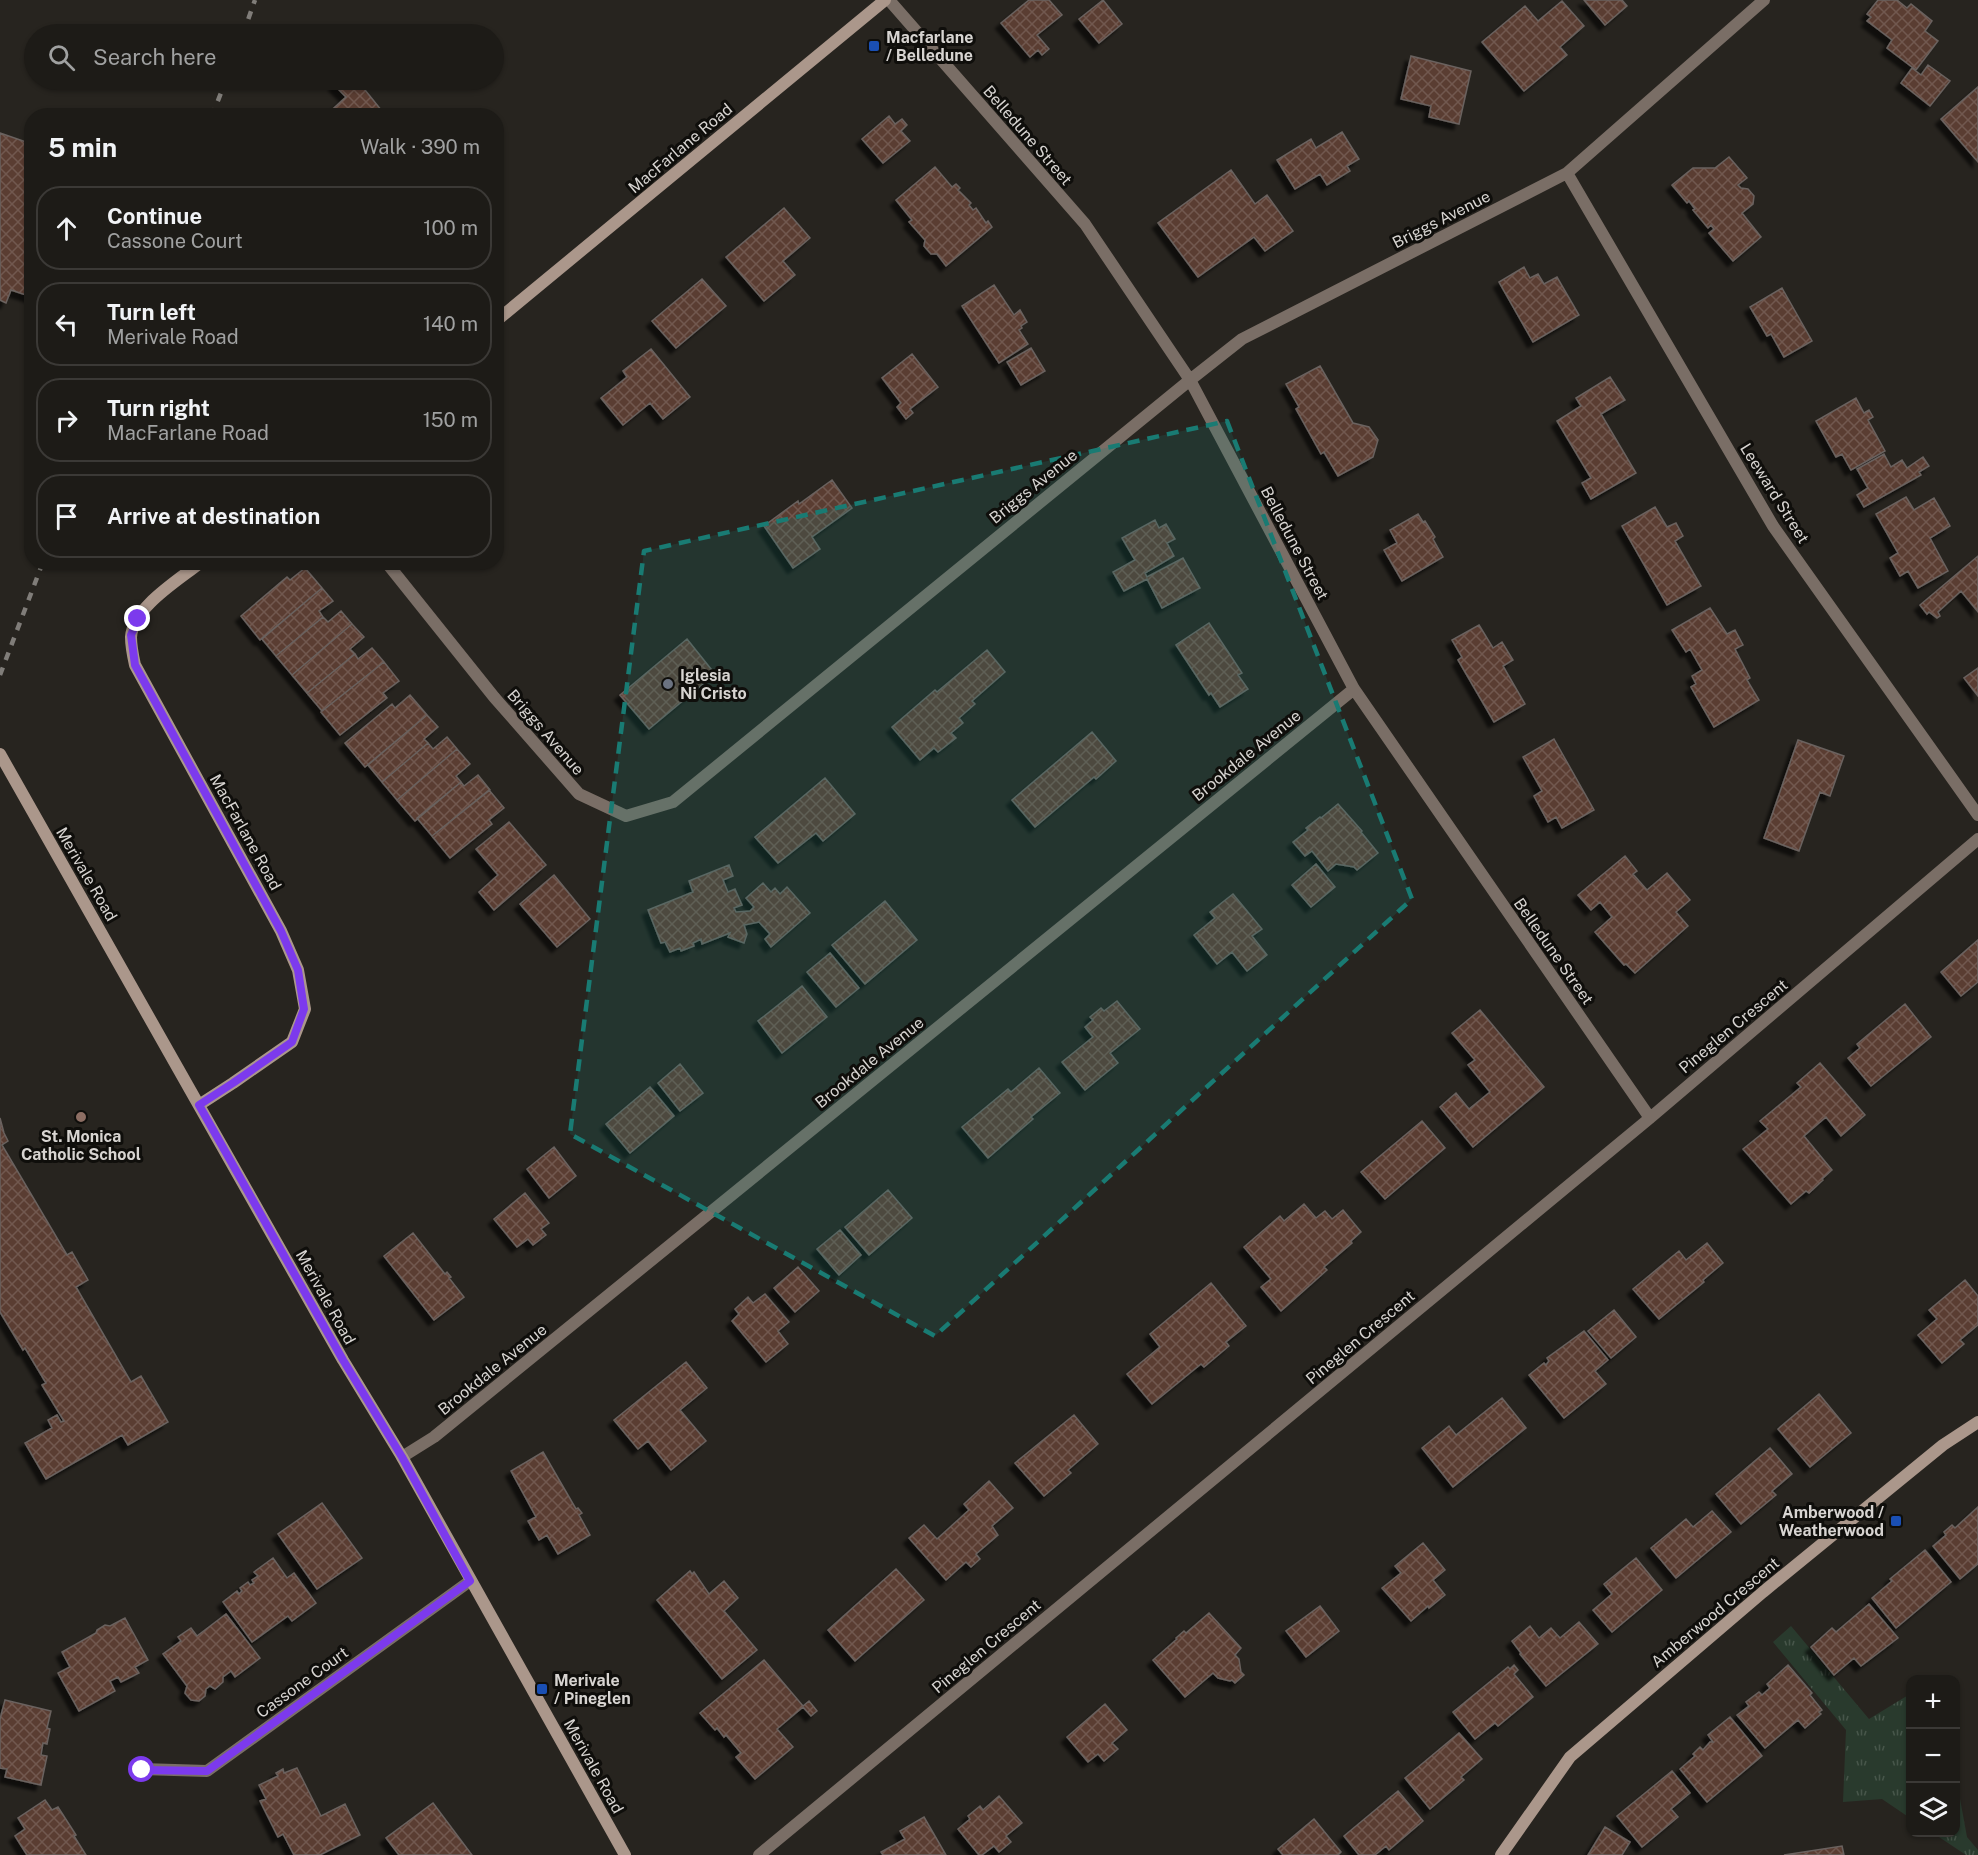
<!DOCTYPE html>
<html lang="en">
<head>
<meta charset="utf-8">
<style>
  :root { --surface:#1d1b17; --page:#252420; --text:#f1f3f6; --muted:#a0a1a1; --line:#3b3936 }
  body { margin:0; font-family:"Public Sans",sans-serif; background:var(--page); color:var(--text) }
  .controls { position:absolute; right:18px; bottom:18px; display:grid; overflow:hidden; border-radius:12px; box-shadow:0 2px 4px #0004 }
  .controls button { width:54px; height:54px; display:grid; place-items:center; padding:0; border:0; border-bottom:2px solid var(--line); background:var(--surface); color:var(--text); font:30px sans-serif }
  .stop { position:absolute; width:18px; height:18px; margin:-14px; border:4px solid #7c3aed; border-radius:50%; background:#fff }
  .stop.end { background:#7c3aed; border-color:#fff; box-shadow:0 2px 6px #0008 }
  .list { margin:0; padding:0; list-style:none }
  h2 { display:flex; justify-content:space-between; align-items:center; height:78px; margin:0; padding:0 24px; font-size:26px }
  h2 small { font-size:20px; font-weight:400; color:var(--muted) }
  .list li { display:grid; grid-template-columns:39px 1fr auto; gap:18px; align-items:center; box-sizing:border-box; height:84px; margin:0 12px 12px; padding:0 12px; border:2px solid var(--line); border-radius:24px }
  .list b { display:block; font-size:22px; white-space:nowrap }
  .list p { margin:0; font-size:20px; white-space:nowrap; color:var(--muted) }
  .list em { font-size:20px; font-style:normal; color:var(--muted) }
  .icon { flex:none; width:33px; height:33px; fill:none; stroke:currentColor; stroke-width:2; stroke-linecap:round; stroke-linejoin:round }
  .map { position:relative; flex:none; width:1978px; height:1855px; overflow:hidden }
  .search { position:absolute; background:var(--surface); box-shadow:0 2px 4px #0004; left:24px; top:24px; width:480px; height:66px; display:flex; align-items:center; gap:15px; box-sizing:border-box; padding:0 21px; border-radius:33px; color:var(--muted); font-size:22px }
  .panel { position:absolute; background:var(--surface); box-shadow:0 2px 4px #0004; left:24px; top:108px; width:480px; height:462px; border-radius:24px }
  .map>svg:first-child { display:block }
  .park { fill:url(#park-tufts) }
  .building { fill:url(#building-cross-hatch); stroke:#6a625f; stroke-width:1.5; filter:url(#shadow) }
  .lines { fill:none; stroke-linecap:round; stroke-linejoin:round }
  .street { stroke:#7a6e66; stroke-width:12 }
  .secondary { stroke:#ab978b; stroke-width:12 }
  .rail { stroke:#807d79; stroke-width:4.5; stroke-dasharray:8 8; stroke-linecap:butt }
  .route { stroke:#7c3aed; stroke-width:8 }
  .marked { fill:#197b73; fill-opacity:0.2; stroke:#197b73; stroke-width:4.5; stroke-dasharray:12 8; stroke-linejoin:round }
  .transit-dot { fill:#1a4fb4; stroke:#0f0e0b; stroke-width:2 }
  .worship-dot { fill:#6b7280; stroke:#0f0e0b; stroke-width:2 }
  .education-dot { fill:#8d6e63; stroke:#0f0e0b; stroke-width:2 }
  .labels { text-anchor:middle; stroke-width:6; stroke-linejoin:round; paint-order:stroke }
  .poi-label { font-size:16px; font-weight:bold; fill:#d7d4d1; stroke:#0f0e0b; text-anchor:start }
  .street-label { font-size:16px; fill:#d7d4d1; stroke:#0f0e0b }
</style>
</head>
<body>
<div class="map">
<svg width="1978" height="1855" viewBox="0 0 1978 1855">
  <defs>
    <pattern id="park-tufts" width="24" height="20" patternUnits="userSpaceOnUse" patternTransform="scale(1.5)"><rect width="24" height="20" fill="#293a2d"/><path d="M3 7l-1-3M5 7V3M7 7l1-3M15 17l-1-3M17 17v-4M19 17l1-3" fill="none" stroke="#47564a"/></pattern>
    <pattern id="building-cross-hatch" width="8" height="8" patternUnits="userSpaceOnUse" patternTransform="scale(1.5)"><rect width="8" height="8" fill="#5a3e33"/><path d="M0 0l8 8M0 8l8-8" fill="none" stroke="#715950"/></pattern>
    <filter id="shadow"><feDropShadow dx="-5.5" dy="5.5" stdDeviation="1.5" flood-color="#0009"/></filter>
  </defs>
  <rect width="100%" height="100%" fill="#27241f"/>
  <!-- park -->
  <path class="park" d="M1791,1626L1869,1719L1910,1694V1818L1882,1799L1843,1802L1846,1730L1773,1642Z
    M1956,1777L1967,1837L1978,1850V1855H1966L1933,1833L1956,1832Z"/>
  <!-- building -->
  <path class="building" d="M1029,0H1049L1062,15L1037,35L1049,49L1042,55L1038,50L1030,57L1001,23Z
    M1103,0L1122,24L1099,43L1079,19Z
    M1584,0H1622L1627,6L1605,25Z
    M1878,0H1897L1907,8L1911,4L1932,21L1925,31L1938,41L1916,70L1887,48L1892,40L1867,21L1871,17L1867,14Z
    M1562,1L1584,26L1560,47L1567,55L1524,91L1482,42L1525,6L1538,21Z
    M1411,56L1471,71L1459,124L1429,117L1431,106L1401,99Z
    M1928,65L1950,81L1930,106L1901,83L1912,68L1921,75Z
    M342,80H357L386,116H325L346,97L334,85Z
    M1978,87V162L1941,119Z
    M889,116L895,124L902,119L907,125L901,131L910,141L883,163L862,139Z
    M1342,132L1359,159L1347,166L1350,171L1327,185L1320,174L1295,189L1277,160L1311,139L1316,148Z
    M0,133L32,144V297L11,290L6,303L0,300Z
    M1729,157L1747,178L1738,185L1741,188L1748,189L1754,196L1753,204L1742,213L1761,237L1733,261L1709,233L1714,229L1711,225L1708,228L1693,210L1695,209L1689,201L1687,203L1672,185L1693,168H1715Z
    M935,167L952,187L956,184L960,188L958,190L971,203L969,205L973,210L976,208L986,223L988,221L992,227L946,266L937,254H931L924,246L925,240L909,222L912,220L896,200Z
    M1231,170L1255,204L1267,195L1293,231L1265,251L1254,237L1198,277L1158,223Z
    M784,208L810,238L783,261L795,275L764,301L726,257Z
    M1524,267L1530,278L1538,274L1544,284L1557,277L1579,315L1533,342L1499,282Z
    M702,279L726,306L676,348L652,321Z
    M994,285L1014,315L1020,310L1027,322L1021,326L1022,328L1019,330L1028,344L999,363L962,306Z
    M1782,288L1812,341L1784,357L1771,334L1767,336L1750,307Z
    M1031,348L1045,371L1021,385L1007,362Z
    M651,349L690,397L663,419L650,403L623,425L601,398L627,377L623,371Z
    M912,354L938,387L910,409L913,413L906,419L897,407L901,403L882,378Z
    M1320,366L1353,423L1369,427L1378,440L1373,457L1338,476L1324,452L1321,454L1296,409L1299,407L1286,384Z
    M1610,377L1625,400L1601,414L1636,473L1591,499L1582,483L1591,478L1557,421L1581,406L1576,398Z
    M1856,398L1864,413L1869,410L1873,417L1868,420L1885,451L1851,470L1842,454L1836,457L1816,421Z
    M1884,454L1891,467L1902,460L1907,468L1923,457L1929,466L1919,472L1921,475L1864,507L1857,495L1868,488L1857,469Z
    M832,480L852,508L812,537L820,549L793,568L764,526L798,501L799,504Z
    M1906,497L1914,510L1934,498L1950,526L1930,538L1948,571L1918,588L1908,571L1900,576L1890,558L1898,553L1876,514Z
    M1655,507L1667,527L1676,523L1683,536L1675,541L1701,586L1667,605L1622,526Z
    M1418,514L1423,522L1425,521L1435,537L1433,539L1443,557L1402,581L1384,550L1397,543L1390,530Z
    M1155,520L1159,528L1166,524L1175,539L1167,543L1174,556L1145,573L1147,577L1183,558L1200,588L1162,608L1147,579L1124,591L1113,572L1135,560L1122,538Z
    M1978,556V612L1961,591L1938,612L1940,616L1937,618L1929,612L1927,614L1920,605Z
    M305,568L322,588L260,640L241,616L287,577L290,580Z
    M322,588L333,601L319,611L323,617L276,656L262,639Z
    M1710,608L1727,634L1735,630L1743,645L1735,649L1750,678L1747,680L1759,700L1714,727L1691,687L1696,684L1692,676L1702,670L1690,649L1686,652L1672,630Z
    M341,611L352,624L292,675L276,656L323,617L328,622Z
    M1209,623L1242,673L1238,675L1248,689L1220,707L1211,693L1209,695L1176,645Z
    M352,624L364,637L350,649L355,654L307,693L292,675Z
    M1479,625L1493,648L1502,642L1513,660L1503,666L1525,704L1494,722L1458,660L1462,657L1452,640Z
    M687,639L715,674L649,729L620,695Z
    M372,648L384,662L322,711L307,693L355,654L358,659Z
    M987,650L1005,672L972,701L975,704L959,718L963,723L951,733L956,738L938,752L934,748L920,760L892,727L935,690L937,692Z
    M384,662L399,681L383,693L387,698L340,735L321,712Z
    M1978,668V696L1964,678Z
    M410,695L427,715L365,767L345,743L392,704L395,708Z
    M427,715L438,727L424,739L428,743L382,782L368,765Z
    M1092,732L1116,761L1096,779L1094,777L1035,827L1012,800Z
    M447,737L457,749L397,800L382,782L428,743L433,749Z
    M1554,739L1594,810L1562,828L1556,817L1548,822L1534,796L1542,791L1523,757Z
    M1798,740L1844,756L1830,796L1820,792L1799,851L1764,838Z
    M457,749L470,764L456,776L461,782L415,821L397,800Z
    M478,775L490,790L432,836L417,818L461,782L464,786Z
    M825,778L855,814L823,841L816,833L778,863L755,837Z
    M489,790L504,808L489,820L492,824L450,858L432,836Z
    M1338,804L1362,831L1361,832L1378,853L1357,870L1354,867L1336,864L1328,871L1312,851L1305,856L1293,842L1308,830L1306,828L1320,817L1321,818Z
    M509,822L546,865L494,910L479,892L498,875L476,849Z
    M1625,856L1637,871L1633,874L1647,890L1667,873L1690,900L1676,912L1688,926L1635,973L1626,964L1624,965L1595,932L1612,917L1600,902L1591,910L1578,895Z
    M1316,864L1335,887L1311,907L1292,885Z
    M729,865L733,876L723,880L728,892L735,889L742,905L734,908L736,912L750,911L754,907L746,898L763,883L771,892L775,888L780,894L787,887L810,913L771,947L765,939L770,934L759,922L744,925L747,934L744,943L728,937L730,933L702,944L701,939L693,943L694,946L681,951L680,948L670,952L665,942L661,943L648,910L693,892L689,881Z
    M554,875L590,919L557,947L520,904Z
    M1233,894L1262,929L1252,936L1267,955L1247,971L1232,952L1217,964L1194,935L1215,918L1210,912Z
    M885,901L917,940L865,984L832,945Z
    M1978,940V982L1961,996L1941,972Z
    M830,953L859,988L836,1007L807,972Z
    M802,986L827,1017L782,1053L758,1021Z
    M1117,1001L1140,1029L1110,1053L1118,1063L1085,1090L1062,1062L1093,1037L1085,1027L1093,1020L1090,1017L1101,1008L1104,1011Z
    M1905,1004L1931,1037L1871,1086L1848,1058L1860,1048L1857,1044Z
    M1480,1010L1544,1087L1473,1147L1440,1107L1456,1093L1469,1109L1490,1092L1468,1065L1475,1060L1452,1033Z
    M1820,1063L1865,1115L1841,1136L1826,1117L1804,1136L1832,1170L1822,1179L1823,1180L1809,1193L1806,1191L1791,1204L1743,1149L1768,1129L1760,1121L1801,1087L1797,1083Z
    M680,1064L703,1093L680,1111L658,1083Z
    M1039,1068L1060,1093L1031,1117L1033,1119L988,1158L962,1127L1008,1089L1011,1092Z
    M650,1087L674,1116L630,1153L606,1124Z
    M0,1118L4,1133L8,1141L2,1145L67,1255L72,1252L88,1280L76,1287L131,1382L141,1376L168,1422L128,1445L122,1435L46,1479L25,1443L52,1428L48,1420L57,1415L61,1422L64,1421L42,1385L46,1383L25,1348L23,1350L0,1312Z
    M1422,1121L1445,1148L1385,1199L1361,1172Z
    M554,1147L576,1176L549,1198L527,1169Z
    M888,1190L912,1218L869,1255L845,1227Z
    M525,1193L549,1223L541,1229L546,1235L533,1245L528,1239L517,1247L494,1219Z
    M1304,1204L1316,1218L1325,1211L1332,1219L1343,1210L1361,1232L1351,1241L1352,1243L1324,1267L1327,1270L1281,1311L1261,1287L1271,1279L1244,1247L1280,1216L1284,1221Z
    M840,1230L861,1255L839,1275L817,1249Z
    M413,1233L445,1274L447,1272L451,1277L449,1278L464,1297L434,1320L384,1256Z
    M1707,1243L1723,1263L1703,1280L1704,1282L1659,1319L1633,1289L1679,1251L1686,1260Z
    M798,1267L819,1291L795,1312L774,1288Z
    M1965,1280L1978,1296V1325L1960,1340L1964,1344L1942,1363L1918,1335L1937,1319L1929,1310Z
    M1211,1283L1246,1326L1226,1342L1229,1346L1204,1367L1201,1364L1152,1404L1127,1374L1160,1347L1150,1334Z
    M765,1294L789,1322L778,1331L788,1344L766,1362L732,1321L739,1314L735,1309L748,1297L753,1303Z
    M1614,1310L1636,1337L1611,1358L1588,1331Z
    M1584,1331L1608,1360L1595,1371L1606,1384L1564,1418L1529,1375L1544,1363L1546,1365L1549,1361L1547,1358Z
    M686,1362L707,1388L680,1410L706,1441L671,1470L648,1441L638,1449L614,1420Z
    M1819,1394L1851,1433L1810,1467L1778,1429Z
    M1502,1398L1526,1428L1453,1487L1422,1448L1449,1426L1456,1435Z
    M1074,1415L1098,1444L1068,1470L1071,1473L1044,1496L1015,1463Z
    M1770,1448L1792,1474L1772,1491L1776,1495L1741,1524L1716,1494Z
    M543,1452L576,1509L578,1508L582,1513L579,1515L590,1535L558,1554L547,1535L539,1540L528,1521L536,1517L511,1471Z
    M989,1481L1013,1508L992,1526L998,1535L976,1554L980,1559L971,1567L966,1562L946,1580L909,1538L924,1525L937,1539L969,1510L964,1504Z
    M322,1503L362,1558L317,1589L278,1534Z
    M1978,1507V1564L1960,1579L1933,1546L1946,1535L1944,1532L1952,1525L1955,1528Z
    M1712,1511L1731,1532L1676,1578L1651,1548L1686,1519L1693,1527Z
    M1423,1543L1445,1570L1433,1580L1445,1595L1429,1608L1428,1606L1411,1621L1382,1588L1401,1573L1395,1566Z
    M1925,1550L1951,1582L1896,1628L1872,1598L1892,1581L1890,1579Z
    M273,1558L287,1578L294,1573L316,1603L292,1621L288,1616L252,1642L223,1602L237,1591L239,1594L242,1591L240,1588L248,1582L250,1585L254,1583L252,1580L258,1576L254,1572Z
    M1636,1558L1662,1590L1612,1632L1593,1610L1612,1594L1604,1584Z
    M896,1569L924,1600L855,1661L828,1630Z
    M690,1571L692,1574L694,1572L709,1594L724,1581L738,1598L724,1611L757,1650L722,1679L657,1600Z
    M1869,1604L1898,1638L1861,1666L1854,1658L1834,1675L1811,1647L1832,1628L1836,1632Z
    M1320,1606L1339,1631L1306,1657L1286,1631Z
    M1209,1613L1241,1648L1235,1655L1239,1659L1241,1672L1244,1675L1235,1683L1232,1680L1230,1681L1218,1678L1213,1673L1185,1697L1153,1660L1177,1639L1176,1638L1184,1631L1186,1633Z
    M226,1614L260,1658L235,1677L231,1671L223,1677V1682L215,1689L210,1686L206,1689L205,1696L199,1701L191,1700L185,1693L187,1686L163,1654L181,1641L178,1637L191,1628L197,1636Z
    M125,1618L148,1660L135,1667L139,1673L121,1682L118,1677L110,1681L115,1691L79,1711L58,1673L70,1667L62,1652L96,1633L97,1630L105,1625L110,1626Z
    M1579,1622L1598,1644L1546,1686L1520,1654L1521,1653L1512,1641L1530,1626L1539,1638L1551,1628L1560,1638Z
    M764,1660L803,1706L809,1701L817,1711L811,1716L803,1707L777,1729L793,1747L755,1779L736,1757L741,1753L726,1735L724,1737L717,1728L715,1730L700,1713Z
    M1514,1665L1518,1670L1514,1674L1533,1697L1498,1726L1495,1723L1475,1739L1453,1712L1508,1667L1510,1669Z
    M1788,1665L1812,1693L1810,1695L1822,1710L1819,1712L1821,1714L1805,1728L1798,1720L1765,1748L1737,1715L1749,1706L1746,1702L1759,1692L1762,1695L1770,1688L1767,1684Z
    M5,1700L51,1711L47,1728L50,1729L47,1744L43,1743L41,1755L47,1756L41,1785L5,1777L7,1769L0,1768V1719Z
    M1105,1704L1127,1730L1112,1743L1118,1749L1104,1761L1098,1754L1088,1762L1067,1737Z
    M1730,1717L1762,1756L1707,1802L1680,1769L1695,1756L1693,1754L1700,1747L1703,1750L1710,1742H1713L1708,1735Z
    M1459,1733L1482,1759L1461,1777L1464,1780L1430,1809L1405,1778Z
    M297,1768L321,1816L345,1804L360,1835L320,1855H294L283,1834L278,1837L260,1801L266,1799L259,1785L278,1776L276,1773L283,1769L284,1773Z
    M1672,1771L1690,1793L1671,1809L1678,1817L1642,1847L1617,1816Z
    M1398,1791L1423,1821L1389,1850L1386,1846L1375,1855H1359L1344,1836Z
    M999,1796L1022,1823L1006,1836L1011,1842L999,1852L994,1846L982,1855H979L958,1829L970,1819L968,1816L980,1806L983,1810Z
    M45,1800L52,1810L58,1807L76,1835L74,1836L86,1855H27L15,1836L25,1829L18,1818Z
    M433,1803L472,1855H399L386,1838Z
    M924,1817L946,1855H883L881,1852L905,1839L900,1831Z
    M1314,1819L1341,1852L1338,1855H1283L1278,1849Z
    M1605,1827L1630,1842L1622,1855H1588Z
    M1842,1846L1844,1855H1784Z"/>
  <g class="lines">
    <!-- street -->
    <path class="street" d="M889,0L1085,224L1190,380L1354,689L1650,1118
      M1567,173L1773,526L1978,815
      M386,562L494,697L579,794L626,816L673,802L1190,380L1242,339L1567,173L1764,0
      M402,1457L434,1437L1354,689
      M142,1769L207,1771L470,1581
      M759,1855L1650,1118L1978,839"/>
    <!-- secondary -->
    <path class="secondary" d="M496,321L885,0
      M0,754L343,1360L402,1457L625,1855
      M199,1105L233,1083L292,1042L305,1009L298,970L281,931L135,665C133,656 131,647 131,637C133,607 179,580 201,562
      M1501,1855L1570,1757L1763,1592L1943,1445L1978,1422"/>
    <!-- rail -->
    <path class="rail" d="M243,34L255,0
      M212,116L226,80
      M0,675L43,562"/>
  </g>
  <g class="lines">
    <!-- route -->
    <path class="route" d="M138,619L131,635L135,665L281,931L298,970L304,1009L292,1042L233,1083L199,1105L343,1360L402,1457L470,1581L207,1771L142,1770"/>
  </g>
  <!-- marked area -->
  <path class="marked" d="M1227,421L1412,899L935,1336L570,1134L644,551Z"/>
  <!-- markers -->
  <g class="transit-dot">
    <rect x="868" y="40" width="12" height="12" rx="3"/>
    <rect x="1890" y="1515" width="12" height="12" rx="3"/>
    <rect x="536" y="1683" width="12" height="12" rx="3"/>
  </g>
  <circle class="worship-dot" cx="668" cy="684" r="6"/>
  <circle class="education-dot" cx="81" cy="1117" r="6"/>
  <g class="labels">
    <!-- poi labels -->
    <g class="poi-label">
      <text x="886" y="43">Macfarlane<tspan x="886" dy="18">/ Belledune</tspan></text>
      <text x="680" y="681">Iglesia<tspan x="680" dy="18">Ni Cristo</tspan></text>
      <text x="81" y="1142" text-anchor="middle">St. Monica<tspan x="81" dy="18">Catholic School</tspan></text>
      <text x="1884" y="1518" text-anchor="end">Amberwood /<tspan x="1884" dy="18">Weatherwood</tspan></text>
      <text x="554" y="1686">Merivale<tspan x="554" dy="18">/ Pineglen</tspan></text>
    </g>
    <!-- street labels -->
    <g class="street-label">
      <text transform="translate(1028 135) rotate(49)" y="6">Belledune Street</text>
      <text transform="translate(680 148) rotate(-40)" y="6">MacFarlane Road</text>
      <text transform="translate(1441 219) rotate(-27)" y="6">Briggs Avenue</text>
      <text transform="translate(1033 486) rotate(-39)" y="6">Briggs Avenue</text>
      <text transform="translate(1775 493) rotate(58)" y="6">Leeward Street</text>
      <text transform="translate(1295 543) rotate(62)" y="6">Belledune Street</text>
      <text transform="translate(546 732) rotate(49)" y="6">Briggs Avenue</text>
      <text transform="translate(1246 755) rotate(-39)" y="6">Brookdale Avenue</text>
      <text transform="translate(246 832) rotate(61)" y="6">MacFarlane Road</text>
      <text transform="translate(87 874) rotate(60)" y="6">Merivale Road</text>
      <text transform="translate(1554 951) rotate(55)" y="6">Belledune Street</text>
      <text transform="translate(1733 1026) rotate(-40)" y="6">Pineglen Crescent</text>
      <text transform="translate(869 1062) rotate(-39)" y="6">Brookdale Avenue</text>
      <text transform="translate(326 1297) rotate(61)" y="6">Merivale Road</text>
      <text transform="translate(1360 1337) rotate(-40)" y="6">Pineglen Crescent</text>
      <text transform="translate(492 1369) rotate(-39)" y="6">Brookdale Avenue</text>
      <text transform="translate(1715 1612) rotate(-40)" y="6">Amberwood Crescent</text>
      <text transform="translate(986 1646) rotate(-40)" y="6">Pineglen Crescent</text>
      <text transform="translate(302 1682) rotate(-36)" y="6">Cassone Court</text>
      <text transform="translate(594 1766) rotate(61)" y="6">Merivale Road</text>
    </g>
  </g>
</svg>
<div class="controls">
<button>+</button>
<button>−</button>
<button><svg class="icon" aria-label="layers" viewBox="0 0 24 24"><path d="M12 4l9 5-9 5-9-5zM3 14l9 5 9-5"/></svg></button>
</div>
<div class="stop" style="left:142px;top:1770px"></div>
<div class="stop end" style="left:138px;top:619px"></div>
<div class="search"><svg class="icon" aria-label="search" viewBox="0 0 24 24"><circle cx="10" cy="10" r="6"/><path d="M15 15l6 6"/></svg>Search here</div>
<section class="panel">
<h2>5 min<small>Walk · 390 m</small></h2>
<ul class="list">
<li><svg class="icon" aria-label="ahead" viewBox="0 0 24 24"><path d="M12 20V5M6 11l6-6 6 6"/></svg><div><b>Continue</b><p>Cassone Court</p></div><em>100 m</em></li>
<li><svg class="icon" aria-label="left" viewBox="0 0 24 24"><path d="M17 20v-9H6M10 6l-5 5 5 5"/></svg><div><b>Turn left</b><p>Merivale Road</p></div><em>140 m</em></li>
<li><svg class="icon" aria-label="right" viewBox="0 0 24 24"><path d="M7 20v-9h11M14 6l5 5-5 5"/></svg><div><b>Turn right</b><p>MacFarlane Road</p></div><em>150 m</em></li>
<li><svg class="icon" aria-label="arrive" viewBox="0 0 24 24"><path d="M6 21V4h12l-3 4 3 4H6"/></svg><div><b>Arrive at destination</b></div></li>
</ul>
</section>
</div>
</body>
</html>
